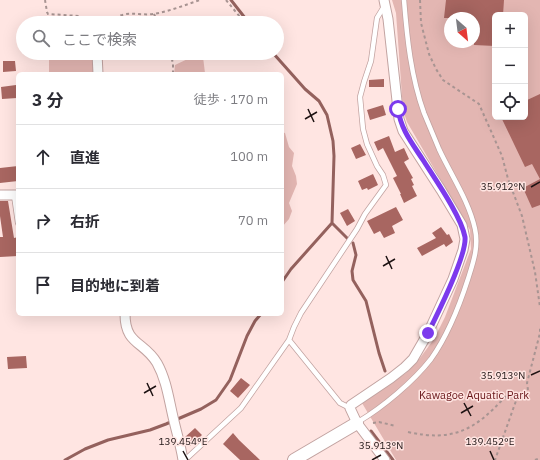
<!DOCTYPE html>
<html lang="ja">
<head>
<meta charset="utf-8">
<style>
  :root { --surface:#fff; --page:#f7f7f7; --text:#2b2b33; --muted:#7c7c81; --line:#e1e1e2 }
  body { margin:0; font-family:"IBM Plex Sans","Noto Sans JP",sans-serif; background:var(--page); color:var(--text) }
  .controls { position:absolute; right:12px; top:12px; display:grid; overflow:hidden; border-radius:6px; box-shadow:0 4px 16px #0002 }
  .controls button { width:36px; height:36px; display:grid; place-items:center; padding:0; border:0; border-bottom:1px solid var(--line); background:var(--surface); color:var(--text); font:20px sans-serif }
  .compass { position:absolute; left:444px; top:12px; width:36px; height:36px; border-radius:50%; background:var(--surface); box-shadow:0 4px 16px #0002; rotate:152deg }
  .stop { position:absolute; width:12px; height:12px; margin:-9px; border:3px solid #7c3aed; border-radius:50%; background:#fff }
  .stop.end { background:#7c3aed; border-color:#fff; box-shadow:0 1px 4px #0008 }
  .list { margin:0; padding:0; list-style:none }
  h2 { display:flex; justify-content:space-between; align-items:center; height:52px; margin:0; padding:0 16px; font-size:17px }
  h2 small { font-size:13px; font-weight:400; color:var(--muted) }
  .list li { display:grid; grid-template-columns:26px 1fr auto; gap:12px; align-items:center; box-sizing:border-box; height:64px; padding:0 16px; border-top:1px solid var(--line) }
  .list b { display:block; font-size:15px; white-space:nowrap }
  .list em { font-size:13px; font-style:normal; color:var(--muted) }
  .icon { flex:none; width:22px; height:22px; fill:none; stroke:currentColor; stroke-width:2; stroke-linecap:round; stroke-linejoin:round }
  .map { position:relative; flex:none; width:540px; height:460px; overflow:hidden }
  .search { position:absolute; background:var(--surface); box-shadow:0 4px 16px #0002; left:16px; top:16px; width:268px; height:44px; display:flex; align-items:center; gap:10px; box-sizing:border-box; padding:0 14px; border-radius:22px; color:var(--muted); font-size:15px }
  .panel { position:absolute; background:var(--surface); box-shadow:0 4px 16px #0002; left:16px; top:72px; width:268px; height:244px; border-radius:6px }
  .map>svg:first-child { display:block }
  .green { fill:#e3b6b2; fill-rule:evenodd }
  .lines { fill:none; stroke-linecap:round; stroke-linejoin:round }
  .stream { stroke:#94615d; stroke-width:3 }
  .building { fill:#a86661 }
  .lane-casing { stroke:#c2a3a1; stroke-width:6 }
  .street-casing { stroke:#c2a3a1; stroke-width:11 }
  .secondary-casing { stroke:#c2a3a1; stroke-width:14 }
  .path { stroke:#a89492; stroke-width:2; stroke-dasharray:3 3; stroke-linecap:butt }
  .lane { stroke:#fff; stroke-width:4.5 }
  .street { stroke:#fff; stroke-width:9 }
  .secondary { stroke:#fff; stroke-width:12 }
  .route { stroke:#7c3aed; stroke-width:5 }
  .ticks { fill:none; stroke:#1e1313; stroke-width:1.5 }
  .labels { text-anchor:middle; stroke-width:3; stroke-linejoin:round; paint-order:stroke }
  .park-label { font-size:11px; fill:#671417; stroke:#ffe5e2 }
  .ticks-label { font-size:10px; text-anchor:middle; fill:#1e1313; stroke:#ffe5e2; stroke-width:3; stroke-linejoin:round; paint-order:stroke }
</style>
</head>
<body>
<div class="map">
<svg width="540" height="460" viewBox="0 0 540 460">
  <rect width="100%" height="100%" fill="#ffe5e2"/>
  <!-- green -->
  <path class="green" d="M392,0H540V460H396L362,403L406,373L420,358L434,339L445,317L471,249L470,230L407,122L403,110L396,13ZM495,15H525V117H495ZM450,18H474V42H450Z
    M49,17L75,18L79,23H49Z
    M49,53H92L94,74H49Z
    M196,55L203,57L205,73L206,74H174L175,65Z
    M282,132L285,133L289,147L294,153L292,166L296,176L297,184L289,203L292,211L289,219L282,227Z"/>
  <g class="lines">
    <!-- stream -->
    <path class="stream" d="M231,0L249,23
      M273,53L305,89L319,101L327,115L333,141L334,156L332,223L291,269L282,282
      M332,223L348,239
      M353,243L356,255L352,271L353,280L366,301L379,353L385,371
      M371,431L393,460
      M65,460L85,449L108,440L150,430L166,424L201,409L216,400L230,380L247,336L255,321L261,314"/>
  </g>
  <!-- building -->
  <path class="building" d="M446,0H504L503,15H495V46L474,45V18H444Z
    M3,61H15L16,71L3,72Z
    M384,79V87H369V80Z
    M16,85L17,98L2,99L1,87Z
    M540,94V205L532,208L523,188L540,179L532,164L525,167L501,117H525V101Z
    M383,105L386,115L370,120L367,110Z
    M389,136L395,152L404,148L409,159L404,162L413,178L411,179L414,185L412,186L417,196L404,203L400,194H401L393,178L397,176L383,148L378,151L374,142Z
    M360,144L366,155L356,159L351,148Z
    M18,166V181L0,183V168Z
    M373,174L378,185L368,190L367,188L362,190L358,181Z
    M0,201H8L14,238L18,237V256L0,257V237H3L0,216Z
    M396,207L403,220L392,226L395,233L384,238L380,231L374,234L367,221Z
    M348,209L355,221L347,226L340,213Z
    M441,227L447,235L449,234L453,242L446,247L444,244L422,256L417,248L436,238L432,233Z
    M26,356L27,368L8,369L7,357Z
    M241,378L250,385L238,398L230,391Z
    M195,428L202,435L190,446L185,442L184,438Z
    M233,433L239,440L260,460H240L223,444Z"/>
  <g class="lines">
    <!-- lane casing -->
    <g class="lane-casing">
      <path id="lane" d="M14,195L18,223
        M289,340L340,403L350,408
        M358,422C383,407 413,382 431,359C448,335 459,307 468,279C473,263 479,247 475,229C469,201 451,175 439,149C434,137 429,125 424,113C411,77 407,38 404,0
        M185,460L241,408L289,340L294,327L301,313L357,229L365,214L386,185L383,175L377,166L367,144L363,129L360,97L364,82L371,61L377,18L385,5"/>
    </g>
    <!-- street casing -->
    <g class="street-casing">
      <path id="street" d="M384,0L388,19L399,119L403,131L441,190L462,225L465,239L463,250L453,279L428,333L413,359L405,367L391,378L351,405L350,408L357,423L385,460
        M97,53L98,74
        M0,195H18
        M125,314C125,345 144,341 157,363C167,381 169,401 174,421C177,434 181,447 183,460"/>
    </g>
    <!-- secondary casing -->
    <g class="secondary-casing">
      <path id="secondary" d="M294,460L357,423"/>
    </g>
    <!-- path -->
    <path class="path" d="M45,0L47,12L48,14L79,16L83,23
      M226,0L245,23
      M420,0L421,23L429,54L436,69L443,80L479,104L502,156L508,179L522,216L535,272L540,307
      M154,14L158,23
      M112,23V21C124,9 139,16 154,14C170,11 185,5 200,0
      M170,53L173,63V74
      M528,390L527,383L540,333V327
      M373,423L379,422L396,426
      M408,432C453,442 475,430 505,397L508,396L517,398L495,460
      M535,460L540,458"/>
    <!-- lane -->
    <use href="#lane" class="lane"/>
    <!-- street -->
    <use href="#street" class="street"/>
    <!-- secondary -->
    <use href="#secondary" class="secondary"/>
  </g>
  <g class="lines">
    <!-- route -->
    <path class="route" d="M398,109C401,130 412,143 423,160C435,179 461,216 465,237C467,255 437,315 428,333"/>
  </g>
  <!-- ticks -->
  <path class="ticks" d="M308,109L314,122M305,119L317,112M531,187L540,182M386,256L392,269M383,266L395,259M531,375L540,371M147,383L153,396M144,393L156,386M464,403L471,416M461,413L473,406M183,451L188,460M490,451L494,460M372,460L381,455"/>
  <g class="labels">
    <!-- park labels -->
    <g class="park-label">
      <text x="474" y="399">Kawagoe Aquatic Park</text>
    </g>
  </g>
  <g class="ticks-label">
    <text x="503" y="190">35.912°N</text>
    <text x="503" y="379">35.913°N</text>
    <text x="183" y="445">139.454°E</text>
    <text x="490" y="445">139.452°E</text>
    <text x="381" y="449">35.913°N</text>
  </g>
</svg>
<div class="controls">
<button>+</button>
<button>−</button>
<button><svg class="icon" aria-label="locate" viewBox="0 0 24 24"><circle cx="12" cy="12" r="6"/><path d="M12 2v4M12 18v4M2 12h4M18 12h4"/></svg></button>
</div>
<svg class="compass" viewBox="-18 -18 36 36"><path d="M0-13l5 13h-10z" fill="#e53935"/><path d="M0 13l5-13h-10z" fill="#7c7c81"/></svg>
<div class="stop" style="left:398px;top:109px"></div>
<div class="stop end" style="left:428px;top:333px"></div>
<div class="search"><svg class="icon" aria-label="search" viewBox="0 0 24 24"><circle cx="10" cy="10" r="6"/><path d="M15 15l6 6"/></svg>ここで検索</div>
<section class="panel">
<h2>3 分<small>徒歩 · 170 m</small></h2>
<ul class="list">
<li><svg class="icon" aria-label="ahead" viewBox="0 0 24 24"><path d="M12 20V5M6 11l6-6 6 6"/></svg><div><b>直進</b></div><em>100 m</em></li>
<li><svg class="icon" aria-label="right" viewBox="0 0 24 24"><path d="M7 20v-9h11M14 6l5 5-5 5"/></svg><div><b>右折</b></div><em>70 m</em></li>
<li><svg class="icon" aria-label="arrive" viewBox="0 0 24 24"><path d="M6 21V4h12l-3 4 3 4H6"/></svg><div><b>目的地に到着</b></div></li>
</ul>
</section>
</div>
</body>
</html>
